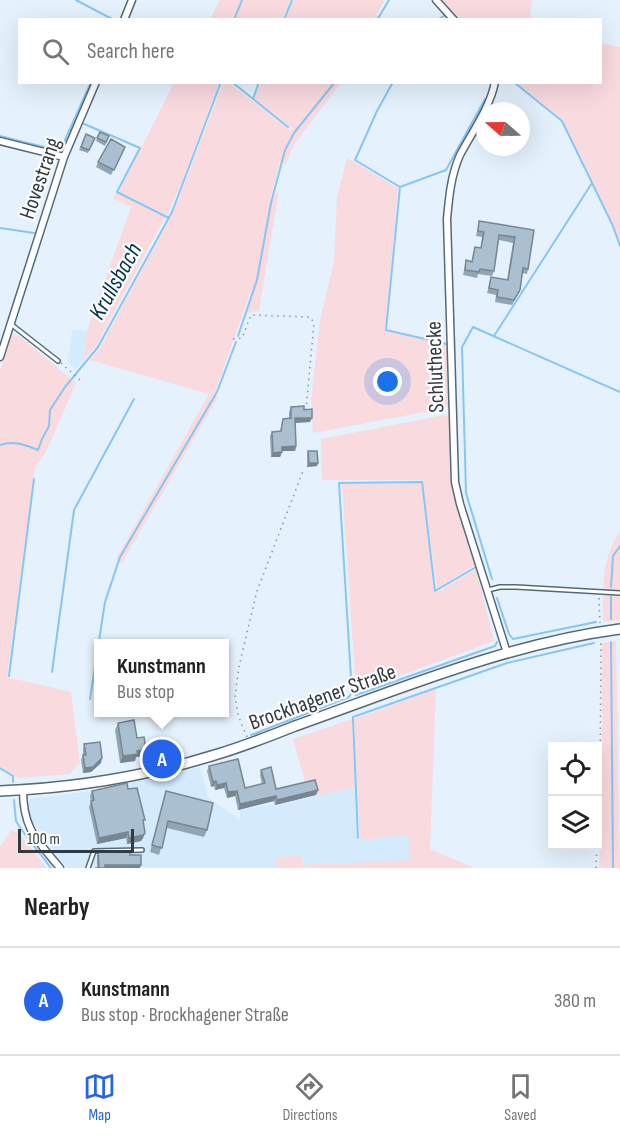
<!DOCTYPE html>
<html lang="en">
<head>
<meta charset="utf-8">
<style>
  :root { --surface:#fff; --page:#f6f6f6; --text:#222; --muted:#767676; --line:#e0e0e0; --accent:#2563eb }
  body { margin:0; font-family:"Sofia Sans Condensed",sans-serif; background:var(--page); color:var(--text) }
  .controls { position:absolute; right:18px; bottom:18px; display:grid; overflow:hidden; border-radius:0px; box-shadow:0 6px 24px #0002 }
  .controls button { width:54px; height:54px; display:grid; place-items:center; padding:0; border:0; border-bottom:2px solid var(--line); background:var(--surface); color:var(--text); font:30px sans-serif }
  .compass { position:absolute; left:476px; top:102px; width:54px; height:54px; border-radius:50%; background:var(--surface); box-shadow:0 6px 24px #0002; rotate:290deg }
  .scale { position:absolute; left:18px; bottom:15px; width:116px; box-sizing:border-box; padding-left:6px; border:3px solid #323b42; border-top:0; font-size:16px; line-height:21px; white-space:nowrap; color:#323b42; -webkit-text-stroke:4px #fdfdfd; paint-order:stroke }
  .you { position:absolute; left:388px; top:382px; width:21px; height:21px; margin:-15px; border:4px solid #fff; border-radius:50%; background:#1a73e8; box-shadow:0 0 0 9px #1a73e833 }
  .badge { display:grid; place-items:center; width:39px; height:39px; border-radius:50%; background:var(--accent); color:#fff; font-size:20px; font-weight:700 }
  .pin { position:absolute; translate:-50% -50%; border:3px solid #fff; box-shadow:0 2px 6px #0006 }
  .popup { position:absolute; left:94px; top:639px; width:135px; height:78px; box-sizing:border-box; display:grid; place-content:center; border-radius:0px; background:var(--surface); filter:drop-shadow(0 2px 4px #0005); font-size:20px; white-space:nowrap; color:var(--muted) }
  .popup b { font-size:22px; color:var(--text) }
  .popup::after { content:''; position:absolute; left:50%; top:100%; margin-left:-12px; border:12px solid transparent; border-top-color:var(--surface) }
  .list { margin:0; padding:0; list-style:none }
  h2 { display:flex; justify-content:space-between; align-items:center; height:78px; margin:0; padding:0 24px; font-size:26px }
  h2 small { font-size:20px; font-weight:400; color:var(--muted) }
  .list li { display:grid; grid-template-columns:39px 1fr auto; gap:18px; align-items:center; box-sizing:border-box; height:108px; padding:0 24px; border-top:2px solid var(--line) }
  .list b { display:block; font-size:22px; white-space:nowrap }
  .list p { margin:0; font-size:20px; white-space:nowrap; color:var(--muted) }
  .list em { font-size:20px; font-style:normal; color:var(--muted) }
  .icon { flex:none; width:33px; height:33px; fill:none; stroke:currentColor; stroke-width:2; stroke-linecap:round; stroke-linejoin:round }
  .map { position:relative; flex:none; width:620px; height:868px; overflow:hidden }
  .search { position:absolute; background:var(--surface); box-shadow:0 6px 24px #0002; left:18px; right:18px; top:18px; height:66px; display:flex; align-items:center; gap:15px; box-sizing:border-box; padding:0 21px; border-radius:0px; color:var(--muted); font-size:22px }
  .sheet { height:186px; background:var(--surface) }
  nav { display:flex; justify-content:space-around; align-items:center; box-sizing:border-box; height:84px; border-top:2px solid var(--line); background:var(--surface); font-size:16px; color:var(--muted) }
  nav a { display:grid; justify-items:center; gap:3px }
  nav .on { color:var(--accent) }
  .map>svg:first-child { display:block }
  .built { fill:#d3ebfd }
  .green { fill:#f8dadf }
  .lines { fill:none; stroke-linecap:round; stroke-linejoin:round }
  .stream { stroke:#89c5f1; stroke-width:2 }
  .service-casing { stroke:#556978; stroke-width:6 }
  .minor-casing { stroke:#556978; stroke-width:9 }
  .secondary-casing { stroke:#556978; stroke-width:12 }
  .path { stroke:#88939c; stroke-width:1.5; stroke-dasharray:1.5 4.5; stroke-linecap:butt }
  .service { stroke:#fff; stroke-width:3 }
  .minor { stroke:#fff; stroke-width:6 }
  .secondary { stroke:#fff; stroke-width:9 }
  .wall { fill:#92a5b4 }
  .shaded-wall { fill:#778692 }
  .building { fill:#aac0d1; stroke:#778692; stroke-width:1.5 }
  .labels { text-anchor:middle; stroke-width:4.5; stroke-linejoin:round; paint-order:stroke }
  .street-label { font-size:22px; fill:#323b42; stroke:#fdfdfd }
  .water-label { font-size:24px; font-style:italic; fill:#013450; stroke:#fdfdfd }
</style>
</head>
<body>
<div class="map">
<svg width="620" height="868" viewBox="0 0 620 868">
  <rect width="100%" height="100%" fill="#e5f2fd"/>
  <!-- built -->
  <path class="built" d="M72,330L87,331L84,360L76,369L68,363Z
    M200,767L208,797L240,820V810L274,804L275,806L355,787L357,840L408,835L411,861L303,865L301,856L276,857L277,868H67L32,822L28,807L29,799L86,792Z"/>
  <!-- green -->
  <path class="green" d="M220,0H290L283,19H210Z
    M293,0H385L376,15L382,19H286Z
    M442,0H532L530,15L533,19H460Z
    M601,43L620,47V243L614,225L563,120L517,83L600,82Z
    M174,83H219L183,179L167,215L119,192Z
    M223,83H229L291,131L292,128L254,99L261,83H341L295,143L285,165L280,161L270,201L279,190L259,311L247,313L252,288L214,395L218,397L122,563L116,559L209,394L90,360L100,348L173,213Z
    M347,158L398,188L385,331L448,345L449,405L446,408L313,433L311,401L320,321L334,261L337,197Z
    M116,192L165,217L96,346L84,360L87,331L131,207L113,198Z
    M12,334L19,336L76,383L46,452L35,468L7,677L71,692L80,764L77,765L70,774L18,778L0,766V371Z
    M445,415L451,419L454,494L475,565L437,589L422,480H322L321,439Z
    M419,483L421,485L434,591L436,593L476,569L494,641L356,692L342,484Z
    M620,532V620L603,622C603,592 601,557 620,532Z
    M616,641L620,868H599L602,785V643Z
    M436,689L430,849L475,868H277L276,857L302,856L303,865L410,860L408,835L360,840L354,719Z
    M352,719L355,787L317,796L314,783L306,785L293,739Z
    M11,830L18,832L47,868H0V847Z"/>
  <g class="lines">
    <!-- stream -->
    <path class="stream" d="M76,0L114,20
      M234,20L242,0
      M284,20L292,0
      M377,20L389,0
      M437,20L444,16
      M232,82L288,127
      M393,82L377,111L355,160L400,187
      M515,83L562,121L613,226L620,246
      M253,99L259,82
      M82,123L140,148L117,192L169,218
      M0,136L60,151L91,82
      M400,187L386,330L447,344
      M400,187L446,170L485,99
      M0,228L34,233
      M238,336L257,280L271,203L285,150L294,133L335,82
      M494,336L592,183
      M0,445C13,440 26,445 38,450L42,439L49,426L50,410L65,387L98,347L172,212L221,82
      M492,579L466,493L462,347L473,327L620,392
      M611,587L613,556L620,546
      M497,598L509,634L513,639L596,622
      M611,619V597
      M611,642L613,868
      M52,672L74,510L134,399
      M9,676L34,479
      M352,694L339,483L422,482L435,591L476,567
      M90,699L105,602L120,557L217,392L236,342
      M353,717L507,663L594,643
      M353,718L358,838
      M251,735L349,697L352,692L356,695L495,646L497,642
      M0,768L13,776V782
      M14,800L16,821L21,829L51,868"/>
    <!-- service casing -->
    <g class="service-casing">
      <path id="service" d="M12,325L58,361
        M488,590L500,587H516L620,593
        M88,868L94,851L142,850"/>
    </g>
    <!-- minor casing -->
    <g class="minor-casing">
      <path id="minor" d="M436,0L454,20
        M124,20L132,0
        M495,82C490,108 472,132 460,155C451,175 449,197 447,219L455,482L460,504L507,653
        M0,141L64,157
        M0,357L64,157L96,82
        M23,790C23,829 37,840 60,868"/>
    </g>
    <!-- secondary casing -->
    <g class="secondary-casing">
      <path id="secondary" d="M0,791C74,788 148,776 218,754C244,746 270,736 295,726C402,688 507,644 620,629"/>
    </g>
    <!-- path -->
    <path class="path" d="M233,339L242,338L251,315L310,317L314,323L306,409
      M61,363L81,381
      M599,598L600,623
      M247,737L238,715L235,696L239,666L257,591L303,471
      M598,837L600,784L601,640
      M596,868L597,846"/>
    <!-- service -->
    <use href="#service" class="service"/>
    <!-- minor -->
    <use href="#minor" class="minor"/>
    <!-- secondary -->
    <use href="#secondary" class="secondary"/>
  </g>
  <!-- wall -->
  <path class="wall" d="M100,132L109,136L105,146L96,141Z
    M86,134L95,138L88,153L79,150Z
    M125,147L111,175L96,167L98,162Z
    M479,221L534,230L528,269L527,274L522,273L520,290L512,305L495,302L496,295L487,293L491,277L507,280L513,243L499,240L494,271L492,276L478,274L477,278L463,275L466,260L472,261L475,247L481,248L482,237L476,236Z
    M291,407L304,410L310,422L295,423L296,446L295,451H282L280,457H271L270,436L272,432L280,431L283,419L289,418V412Z
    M308,451L318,463L317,466L307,467V455Z
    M118,723L137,738L143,756L136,757L135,761L120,763L115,730Z
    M84,744L101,763L91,772L83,773L81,760L83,755V749Z
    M209,766L245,788L262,784L260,775L261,770L276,789L318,790L316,795L275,805L274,801L238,810L235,796L227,798L224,788L215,790L214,786L211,787L207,771Z
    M128,789L143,824L145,833L143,838L141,841L127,844L126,838L97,844L89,807L91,801L90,796L92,791Z
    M166,791L207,830L204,837L167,828L159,855L150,852Z
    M98,852L130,855L97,868V856Z"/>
  <!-- shaded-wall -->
  <path class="shaded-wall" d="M295,418H312L310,422L293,423Z
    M296,446L295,451H280L282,447Z
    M282,452L280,457H271L273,453Z
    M309,463H318L317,466L307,467Z
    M146,749L143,756L136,757L135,761L120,763L123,756L137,751Z
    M102,758L101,763L91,772L83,773L85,768Z
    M216,781L214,786L211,787L213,782Z
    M226,783L224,788L215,790L217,785Z
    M318,790L316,795L275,805L277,800Z
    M237,791L235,796L227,798L228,792Z
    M276,796L274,801L238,810L240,804Z
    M128,832L126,838L97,844L99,838Z
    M145,833L143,838L141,841L127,844L129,838Z
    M105,865H141L140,868H104Z"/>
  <!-- building -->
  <path class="building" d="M100,132L109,136L106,142L97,138Z
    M86,134L95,138L89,150L81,147Z
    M111,139L125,147L114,170L98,162Z
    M479,221L534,230L528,269L523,268L520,290L514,300L497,297L498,290L489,288L491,277L508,280L515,237L499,235L494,271L480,269L479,272L465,270L466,260L472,262L475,247L481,248L484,232L478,231Z
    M304,406V410L312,409V418H295L296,446L282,447V452L273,453L272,432L281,431L283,419L291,418V407Z
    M308,451H317L318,463H309Z
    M134,720L137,738L144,737L146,749L137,751L138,754L123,756L118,723Z
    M100,742L102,758L93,767L85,768L83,755H86L84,744Z
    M238,759L245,788L265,783L261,770L271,767L276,789L315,780L318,790L277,800L276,796L240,804L237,791L228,792L226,783L217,785L216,781L213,782L209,766Z
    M127,783L128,789L137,788L145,820H143L145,833L143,835L129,838L128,832L99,838L91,801L94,800L92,791Z
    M166,791L213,803L207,830L168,821L162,848L152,845Z
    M98,852H130V855H141V865H105V868H95H99Z"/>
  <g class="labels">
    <!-- street labels -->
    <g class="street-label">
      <text transform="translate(39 178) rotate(-71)" y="8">Hovestrang</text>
      <text transform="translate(434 367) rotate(-92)" y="8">Schluthecke</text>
      <text transform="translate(322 696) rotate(-20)" y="8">Brockhagener Straße</text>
    </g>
    <!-- water labels -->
    <g class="water-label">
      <text transform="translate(115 281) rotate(-61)" y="8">Krullsbach</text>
    </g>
  </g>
</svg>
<div class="controls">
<button><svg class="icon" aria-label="locate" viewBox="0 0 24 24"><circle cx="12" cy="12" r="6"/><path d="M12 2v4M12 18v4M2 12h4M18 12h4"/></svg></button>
<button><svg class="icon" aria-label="layers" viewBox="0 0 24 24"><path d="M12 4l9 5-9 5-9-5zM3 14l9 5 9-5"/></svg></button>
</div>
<svg class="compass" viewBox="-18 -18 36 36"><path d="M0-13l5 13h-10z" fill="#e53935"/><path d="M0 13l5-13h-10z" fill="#767676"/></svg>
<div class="scale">100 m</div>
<div class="you"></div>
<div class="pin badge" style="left:162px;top:759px">A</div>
<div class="popup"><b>Kunstmann</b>Bus stop</div>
<div class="search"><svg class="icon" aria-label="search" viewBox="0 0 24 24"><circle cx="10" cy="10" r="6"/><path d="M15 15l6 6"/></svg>Search here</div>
</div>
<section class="sheet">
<h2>Nearby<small></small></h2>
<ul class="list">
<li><span class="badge">A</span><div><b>Kunstmann</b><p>Bus stop · Brockhagener Straße</p></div><em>380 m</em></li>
</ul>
</section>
<nav>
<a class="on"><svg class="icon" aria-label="map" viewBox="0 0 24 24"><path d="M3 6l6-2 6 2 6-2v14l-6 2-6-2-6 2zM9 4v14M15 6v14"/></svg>Map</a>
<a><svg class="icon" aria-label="directions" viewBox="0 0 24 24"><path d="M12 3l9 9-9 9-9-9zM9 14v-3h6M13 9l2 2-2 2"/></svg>Directions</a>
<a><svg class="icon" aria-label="saved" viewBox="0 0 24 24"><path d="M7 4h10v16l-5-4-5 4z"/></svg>Saved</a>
</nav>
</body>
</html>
